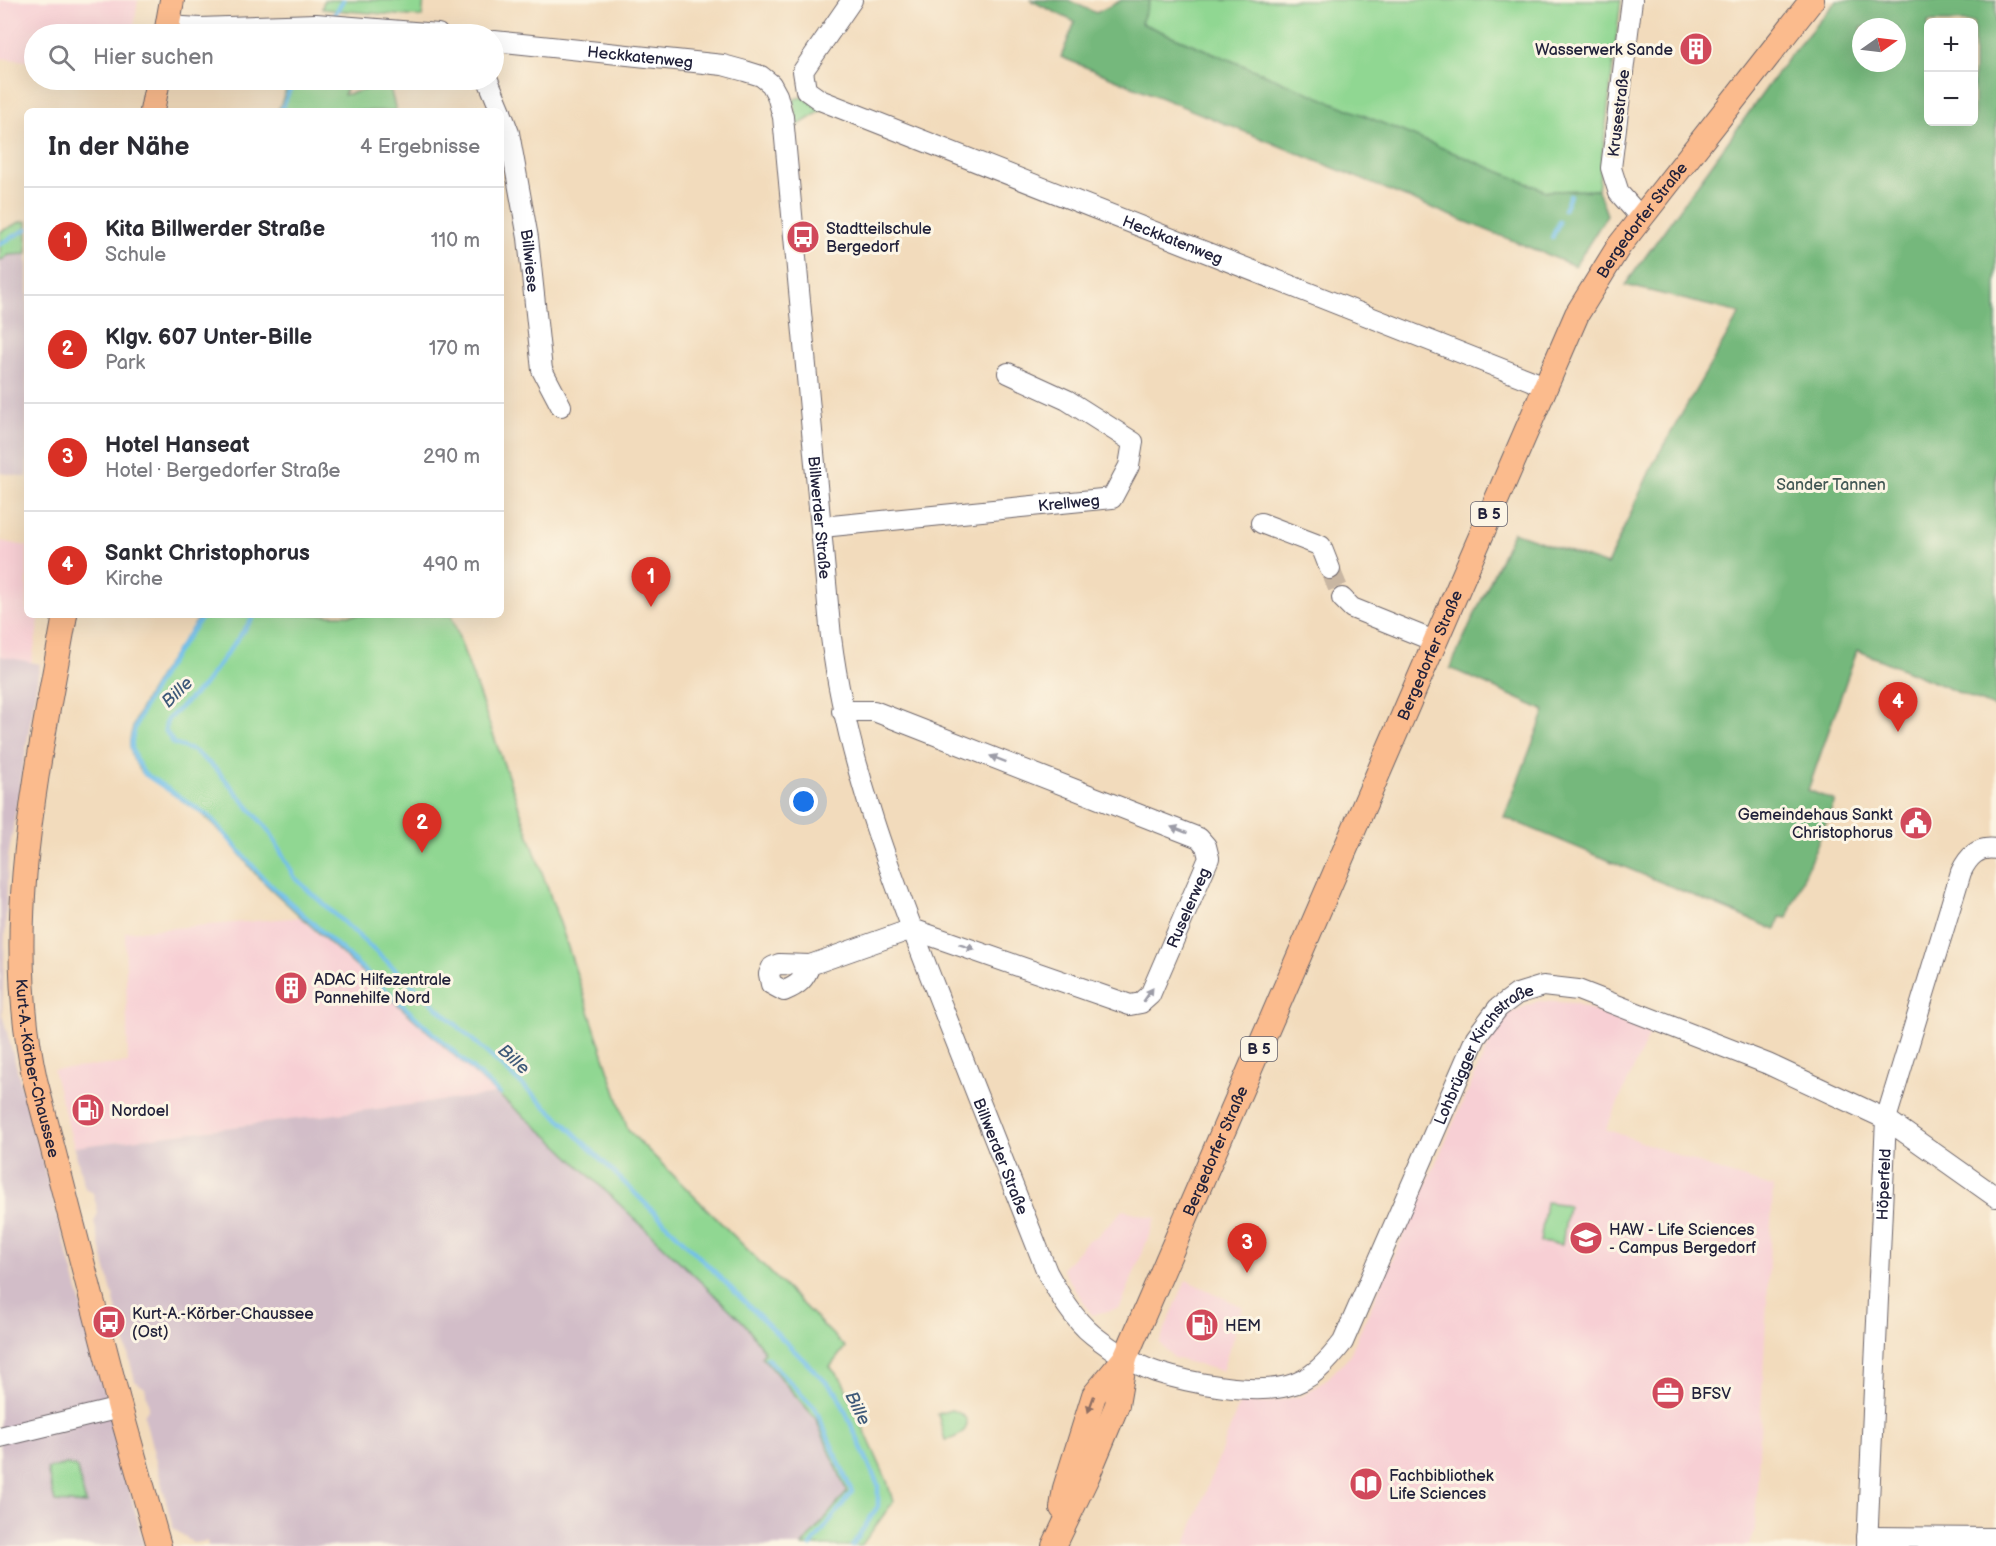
<!DOCTYPE html>
<html lang="de">
<head>
<meta charset="utf-8">
<style>
  :root { --surface:#fff; --page:#f7f7f7; --text:#2b2b33; --muted:#7c7c81; --line:#e1e1e2; --accent:#d93025 }
  body { margin:0; font-family:"Balsamiq Sans",sans-serif; background:var(--page); color:var(--text) }
  .controls { position:absolute; right:18px; top:18px; display:grid; overflow:hidden; border-radius:9px; box-shadow:0 6px 24px #0002 }
  .controls button { width:54px; height:54px; display:grid; place-items:center; padding:0; border:0; border-bottom:2px solid var(--line); background:var(--surface); color:var(--text); font:30px sans-serif }
  .compass { position:absolute; left:1852px; top:18px; width:54px; height:54px; border-radius:50%; background:var(--surface); box-shadow:0 6px 24px #0002; rotate:76deg }
  .you { position:absolute; left:804px; top:802px; width:21px; height:21px; margin:-15px; border:4px solid #fff; border-radius:50%; background:#1a73e8; box-shadow:0 0 0 9px #1a73e833 }
  .badge { display:grid; place-items:center; width:39px; height:39px; border-radius:50%; background:var(--accent); color:#fff; font-size:20px; font-weight:700 }
  .pin { position:absolute; translate:-50% -50px; filter:drop-shadow(0 2px 3px #0008) }
  .pin::after { content:''; position:absolute; top:32px; width:21px; height:18px; background:inherit; clip-path:polygon(0 0,100% 0,50% 100%) }
  .list { margin:0; padding:0; list-style:none }
  h2 { display:flex; justify-content:space-between; align-items:center; height:78px; margin:0; padding:0 24px; font-size:26px }
  h2 small { font-size:20px; font-weight:400; color:var(--muted) }
  .list li { display:grid; grid-template-columns:39px 1fr auto; gap:18px; align-items:center; box-sizing:border-box; height:108px; padding:0 24px; border-top:2px solid var(--line) }
  .list b { display:block; font-size:22px; white-space:nowrap }
  .list p { margin:0; font-size:20px; white-space:nowrap; color:var(--muted) }
  .list em { font-size:20px; font-style:normal; color:var(--muted) }
  .icon { flex:none; width:33px; height:33px; fill:none; stroke:currentColor; stroke-width:2; stroke-linecap:round; stroke-linejoin:round }
  .map { position:relative; flex:none; width:1996px; height:1546px; overflow:hidden }
  .search { position:absolute; background:var(--surface); box-shadow:0 6px 24px #0002; left:24px; top:24px; width:480px; height:66px; display:flex; align-items:center; gap:15px; box-sizing:border-box; padding:0 21px; border-radius:33px; color:var(--muted); font-size:22px }
  .panel { position:absolute; background:var(--surface); box-shadow:0 6px 24px #0002; left:24px; top:108px; width:480px; height:510px; border-radius:9px }
  .map>svg:first-child { display:block }
  .built { fill:#f7cfd4 }
  .industrial { fill:#d2bdc8 }
  .green { fill:#90d792; stroke:#597c66; stroke-width:1.5 }
  .forest { fill:#74b87c; stroke:#4b6d5c; stroke-width:1.5; fill-rule:evenodd }
  .lines { fill:none; stroke-linecap:round; stroke-linejoin:round }
  .stream { stroke:#71bfeb; stroke-width:4.5 }
  .minor-tunnel { stroke:#c8b6a2; stroke-width:20; stroke-dasharray:20 10; stroke-linecap:butt }
  .minor-casing { stroke:#6b6368; stroke-width:22 }
  .major-casing { stroke:#6b6368; stroke-width:26 }
  .minor { stroke:#fff; stroke-width:20 }
  .major { stroke:#fbbb8d; stroke-width:24 }
  .oneway { fill:#9c9ca7 }
  .oneway2 { fill:#8e6e64 }
  .labels { text-anchor:middle; stroke-width:6; stroke-linejoin:round; paint-order:stroke }
  .shield { fill:#fcf5e5; stroke:#63616e; stroke-width:1.5 }
  .shield-label { font-size:15px; font-weight:bold; fill:#22223b }
  .poi-label { font-size:16px; fill:#22223b; stroke:#fcf5e5; text-anchor:start }
  .street-label { font-size:16px; fill:#22223b; stroke:#fcf5e5 }
  .park-label { font-size:16px; fill:#435855; stroke:#fcf5e5 }
  .water-label { font-size:18px; font-style:italic; fill:#3e5979; stroke:#fcf5e5 }
</style>
</head>
<body>
<div class="map">
<svg width="1996" height="1546" viewBox="0 0 1996 1546">
  <rect width="100%" height="100%" fill="#fcf5e5"/>
  <filter id="ink" filterUnits="userSpaceOnUse"><feTurbulence type="fractalNoise" baseFrequency=".0167" numOctaves="2"/><feDisplacementMap in="SourceGraphic" scale="12" xChannelSelector="R" yChannelSelector="G"/><feConvolveMatrix kernelMatrix="1 2 1 2 8 2 1 2 1" color-interpolation-filters="sRGB"/></filter>
  <filter id="wash" filterUnits="userSpaceOnUse"><feTurbulence type="fractalNoise" baseFrequency=".008" numOctaves="4" result="noise"/><feDisplacementMap in="SourceGraphic" scale="24" xChannelSelector="R" yChannelSelector="G"/><feGaussianBlur stdDeviation="1.35" result="paint"/><feColorMatrix in="noise" values="0 0 0 0 0 0 0 0 0 0 0 0 0 0 0 0 0 1.4 0 .05"/><feComposite in="paint" operator="in"/></filter>
  <g filter="url(#wash)">
    <rect width="100%" height="100%" fill="#f2dbbc"/>
    <!-- built -->
    <path class="built" d="M0,0H138L133,34H34V62L0,58Z
      M0,541L27,546V615H40L31,665L0,659Z
      M301,917L497,1094L74,1147L53,1070L128,1063L125,932Z
      M1538,1001L1574,1003L1650,1033L1606,1129L1732,1175L1773,1187L1755,1529L1750,1546H1185L1240,1402L1264,1403L1303,1396L1327,1379L1349,1356L1495,1030L1507,1014Z
      M1123,1210L1156,1218L1120,1308L1092,1315L1062,1269L1089,1239L1095,1238Z
      M1186,1280L1243,1307L1222,1371L1174,1358L1159,1343Z"/>
    <!-- industrial -->
    <path class="industrial" d="M27,238V477L0,473V254Z
      M0,656L40,664L8,859L2,1014L95,1353L144,1546H0Z
      M497,1094L550,1138L744,1323L765,1351L762,1357L816,1419L847,1492L802,1546H208L207,1541L193,1543L173,1528L144,1415L149,1407L145,1388L135,1381L94,1222L98,1213L96,1204L93,1193L85,1188L74,1147Z"/>
    <!-- green -->
    <path class="green" d="M324,0H424L422,17L322,9Z
      M1150,0H1621L1598,190L1546,191L1140,23Z
      M290,80H349L344,95L389,84L396,111H278Z
      M802,97L824,109L797,126L794,99Z
      M27,221V254L9,255L0,261V232L20,222Z
      M201,615H451L561,926L628,1130L845,1347L830,1367L842,1380L887,1481L893,1502L861,1546H802L847,1492L816,1419L762,1357L764,1351L744,1323L550,1138L497,1094L301,917L257,876L227,838L202,814L144,775C136,766 129,754 130,741C132,709 181,643 201,615Z
      M1546,1202L1568,1205L1562,1245L1540,1242Z
      M951,1410C978,1417 967,1437 945,1440L938,1414Z
      M67,1464L77,1468L86,1504L55,1502L47,1469Z"/>
    <!-- forest -->
    <path class="forest" d="M1030,0H1068L1096,13L1122,0H1150L1141,23L1546,191L1598,190L1607,215L1575,266L1061,57L1075,22Z
      M1837,0H1996V708L1857,650L1808,790L1835,801L1787,918L1780,917L1776,930L1504,817L1545,711L1450,668L1513,532L1607,565L1654,462L1740,313L1625,285L1788,58ZM1928,22H1974V122H1928ZM1861,27H1897V63H1861Z"/>
    <g class="lines">
      <!-- stream -->
      <path class="stream" d="M332,20L343,0
        M281,111L294,80
        M1564,210L1570,195
        M1552,238L1559,222
        M0,244L27,229
        M204,615C182,642 137,708 132,740C130,753 138,764 145,774L210,817L264,879L500,1094
        M255,615L203,686L167,720L165,730L174,744L194,751L216,769L270,832L295,878L564,1123L837,1393L878,1485V1506L852,1546
        M767,1358L815,1408L852,1492L811,1546"/>
    </g>
  </g>
  <g filter="url(#ink)">
    <g class="lines">
      <!-- minor-tunnel -->
      <path class="minor-tunnel" d="M1330,569L1342,598"/>
      <!-- minor casing -->
      <g class="minor-casing">
        <g id="minor">
          <path id="s1" d="M852,0L803,71L806,90L820,100L1545,386"/>
          <path d="M1632,0L1611,168L1619,193L1641,218"/>
          <path d="M168,26L200,28L316,24L438,34"/>
          <path id="s2" d="M494,41L723,65L745,71L761,76L771,84L777,95L783,117L831,637C847,765 895,886 942,1006C977,1094 1012,1183 1047,1272C1059,1294 1073,1319 1093,1335C1112,1350 1133,1364 1156,1372C1190,1383 1252,1395 1287,1386C1311,1381 1329,1360 1343,1342L1476,1037L1498,1008L1517,994L1543,986L1578,990L1768,1064L1886,1119L1996,1197"/>
          <path d="M488,80L501,111"/>
          <path id="s3" d="M501,112L509,133L528,238L542,370L561,406"/>
          <path d="M1261,523L1321,546L1330,569"/>
          <path id="s4" d="M822,527L1112,498L1129,466L1133,442L1067,400L1008,373"/>
          <path d="M1342,598L1352,608L1434,641"/>
          <path id="s5" d="M810,965C805,979 799,985 784,991L771,984L769,974L772,967L779,964L810,965L912,929L1130,1005L1141,1003L1150,995L1209,858L1206,846L1199,838L874,711H842"/>
          <path d="M0,1437L120,1408"/>
          <path d="M1867,1537L1996,1538"/>
          <path id="s6" d="M1867,1546L1886,1119L1961,872C1968,857 1978,846 1996,849"/>
        </g>
      </g>
      <!-- major casing -->
      <g class="major-casing">
        <g id="major">
          <path d="M166,34L172,0"/>
          <path d="M152,111L158,80"/>
          <path id="s7" d="M65,615C38,768 1,925 35,1080L120,1408L159,1546"/>
          <path d="M1062,1508L1065,1488L1094,1395L1125,1358"/>
          <path id="s8" d="M1054,1546L1087,1477L1117,1405L1125,1358L1577,314L1619,246L1812,0"/>
        </g>
      </g>
      <!-- minor -->
      <use href="#minor" class="minor"/>
      <!-- major -->
      <use href="#major" class="major"/>
    </g>
    <!-- one-way arrows -->
    <defs><path id="oneway-solid" d="M-6-.8H1V-3.2L6.5 0L1 3.2V.8H-6Z" transform="scale(1.5)"/></defs>
    <g class="oneway">
      <use href="#oneway-solid" transform="translate(998 759) rotate(-159)"/>
      <use href="#oneway-solid" transform="translate(1179 830) rotate(-159)"/>
      <use href="#oneway-solid" transform="translate(967 947) rotate(19)"/>
      <use href="#oneway-solid" transform="translate(1148 995) rotate(-55)"/>
    </g>
    <use class="oneway2" href="#oneway-solid" transform="translate(1091 1404) rotate(110)"/>
  </g>
  <!-- icons -->
  <defs>
    <g id="building-disc" transform="scale(1.725)"><circle r="9.5" fill="#d1495b" stroke="#fcf5e5"/><path d="M-4-6H4V6H1V3H-1V6H-4ZM-2.5-4.3h1.7v1.8h-1.7ZM.8-4.3h1.7v1.8H.8ZM-2.5-1h1.7V.8h-1.7ZM.8-1h1.7V.8H.8Z" fill="#fff"/></g>
    <g id="bus-disc" transform="scale(1.725)"><circle r="9.5" fill="#d1495b" stroke="#fcf5e5"/><path d="M-5-6H5V4H4V6H2V4H-2V6H-4V4H-5ZM-3.5-4V0h7V-4ZM-3.5 1.2v1.5H-2V1.2ZM2 1.2v1.5H3.5V1.2Z" fill="#fff"/></g>
    <g id="civic-disc" transform="scale(1.725)"><circle r="9.5" fill="#d1495b" stroke="#fcf5e5"/><path d="M-.6-6.5H3V-4.5H.6V-3L4-1V1h2V6H-6V1h2V-1L-.6-3ZM-1.2 2.5V6h2.4V2.5Z" fill="#fff"/></g>
    <g id="fuel-disc" transform="scale(1.725)"><circle r="9.5" fill="#d1495b" stroke="#fcf5e5"/><path d="M-5.5-6h7V0h2V4h1.3V-2.5L3-4.5l.8-.8L6-3V5H2.5V1h-1V6h-7ZM-4.2-4.7v3.2H.2V-4.7Z" fill="#fff"/></g>
    <g id="university-disc" transform="scale(1.725)"><circle r="9.5" fill="#d1495b" stroke="#fcf5e5"/><path d="M0-5L7-2L0 1L-7-2ZM-4 1L0 2.5L4 1V4Q0 6-4 4Z" fill="#fff"/></g>
    <g id="office-disc" transform="scale(1.725)"><circle r="9.5" fill="#d1495b" stroke="#fcf5e5"/><path d="M-6-3h4V-5.5h4V-3h4V5H-6ZM-1-4.5V-3h2v-1.5ZM-6 0V1H6V0Z" fill="#fff"/></g>
    <g id="library-disc" transform="scale(1.725)"><circle r="9.5" fill="#d1495b" stroke="#fcf5e5"/><path d="M-6-4Q-3-5.5-.7-3.5V5Q-3 3-6 4ZM6-4Q3-5.5 .7-3.5V5Q3 3 6 4Z" fill="#fff"/></g>
  </defs>
  <g fill-rule="evenodd">
    <use href="#building-disc" x="1696" y="49"/>
    <use href="#bus-disc" x="803" y="237"/>
    <use href="#civic-disc" x="1916" y="823"/>
    <use href="#building-disc" x="291" y="988"/>
    <use href="#fuel-disc" x="88" y="1110"/>
    <use href="#university-disc" x="1586" y="1238"/>
    <use href="#bus-disc" x="109" y="1322"/>
    <use href="#fuel-disc" x="1202" y="1325"/>
    <use href="#office-disc" x="1668" y="1393"/>
    <use href="#library-disc" x="1366" y="1484"/>
  </g>
  <g class="labels">
    <!-- shield labels -->
    <g class="shield">
      <rect x="1471" y="502" width="36" height="24" rx="4.5"/>
      <rect x="1241" y="1037" width="36" height="24" rx="4.5"/>
    </g>
    <g class="shield-label">
      <text x="1489" y="519">B 5</text>
      <text x="1259" y="1054">B 5</text>
    </g>
    <!-- poi labels -->
    <g class="poi-label">
      <text x="1673" y="55" text-anchor="end">Wasserwerk Sande</text>
      <text x="826" y="234">Stadtteilschule<tspan x="826" dy="18">Bergedorf</tspan></text>
      <text x="1893" y="820" text-anchor="end">Gemeindehaus Sankt<tspan x="1893" dy="18">Christophorus</tspan></text>
      <text x="314" y="985">ADAC Hilfezentrale<tspan x="314" dy="18">Pannehilfe Nord</tspan></text>
      <text x="111" y="1116">Nordoel</text>
      <text x="1609" y="1235">HAW - Life Sciences<tspan x="1609" dy="18">- Campus Bergedorf</tspan></text>
      <text x="132" y="1319">Kurt-A.-Körber-Chaussee<tspan x="132" dy="18">(Ost)</tspan></text>
      <text x="1225" y="1331">HEM</text>
      <text x="1691" y="1399">BFSV</text>
      <text x="1389" y="1481">Fachbibliothek<tspan x="1389" dy="18">Life Sciences</tspan></text>
    </g>
    <!-- street labels -->
    <g class="street-label">
      <text dy="6" stroke="none"><textPath href="#s2" startOffset="147">Heckkatenweg</textPath></text>
      <text transform="translate(1618 113) rotate(-83)" y="6">Krusestraße</text>
      <text dy="6" stroke="none"><textPath href="#s8" startOffset="1454">Bergedorfer Straße</textPath></text>
      <text dy="6" stroke="none"><textPath href="#s1" startOffset="502">Heckkatenweg</textPath></text>
      <text dy="6" stroke="none"><textPath href="#s3" startOffset="152">Billwiese</textPath></text>
      <text dy="6" stroke="none"><textPath href="#s4" startOffset="248">Krellweg</textPath></text>
      <text dy="6" stroke="none"><textPath href="#s2" startOffset="720">Billwerder Straße</textPath></text>
      <text dy="6" stroke="none"><textPath href="#s8" startOffset="968">Bergedorfer Straße</textPath></text>
      <text dy="6" stroke="none"><textPath href="#s5" startOffset="567">Ruselerweg</textPath></text>
      <text dy="6" stroke="none"><textPath href="#s2" startOffset="2194">Lohbrügger Kirchstraße</textPath></text>
      <text dy="6" stroke="none"><textPath href="#s7" startOffset="458">Kurt-A.-Körber-Chaussee</textPath></text>
      <text dy="6" stroke="none"><textPath href="#s8" startOffset="428">Bergedorfer Straße</textPath></text>
      <text dy="6" stroke="none"><textPath href="#s2" startOffset="1388">Billwerder Straße</textPath></text>
      <text dy="6" stroke="none"><textPath href="#s6" startOffset="362">Höperfeld</textPath></text>
    </g>
    <!-- park labels -->
    <g class="park-label">
      <text x="1831" y="490">Sander Tannen</text>
    </g>
    <!-- water labels -->
    <g class="water-label">
      <text transform="translate(177 692) rotate(-44)" y="6">Bille</text>
      <text transform="translate(514 1059) rotate(42)" y="6">Bille</text>
      <text transform="translate(858 1408) rotate(64)" y="6">Bille</text>
    </g>
  </g>
</svg>
<div class="controls">
<button>+</button>
<button>−</button>
</div>
<svg class="compass" viewBox="-18 -18 36 36"><path d="M0-13l5 13h-10z" fill="#e53935"/><path d="M0 13l5-13h-10z" fill="#7c7c81"/></svg>
<div class="you"></div>
<div class="pin badge" style="left:651px;top:607px">1</div>
<div class="pin badge" style="left:422px;top:853px">2</div>
<div class="pin badge" style="left:1247px;top:1273px">3</div>
<div class="pin badge" style="left:1898px;top:732px">4</div>
<div class="search"><svg class="icon" aria-label="search" viewBox="0 0 24 24"><circle cx="10" cy="10" r="6"/><path d="M15 15l6 6"/></svg>Hier suchen</div>
<section class="panel">
<h2>In der Nähe<small>4 Ergebnisse</small></h2>
<ul class="list">
<li><span class="badge">1</span><div><b>Kita Billwerder Straße</b><p>Schule</p></div><em>110 m</em></li>
<li><span class="badge">2</span><div><b>Klgv. 607 Unter-Bille</b><p>Park</p></div><em>170 m</em></li>
<li><span class="badge">3</span><div><b>Hotel Hanseat</b><p>Hotel · Bergedorfer Straße</p></div><em>290 m</em></li>
<li><span class="badge">4</span><div><b>Sankt Christophorus</b><p>Kirche</p></div><em>490 m</em></li>
</ul>
</section>
</div>
</body>
</html>
